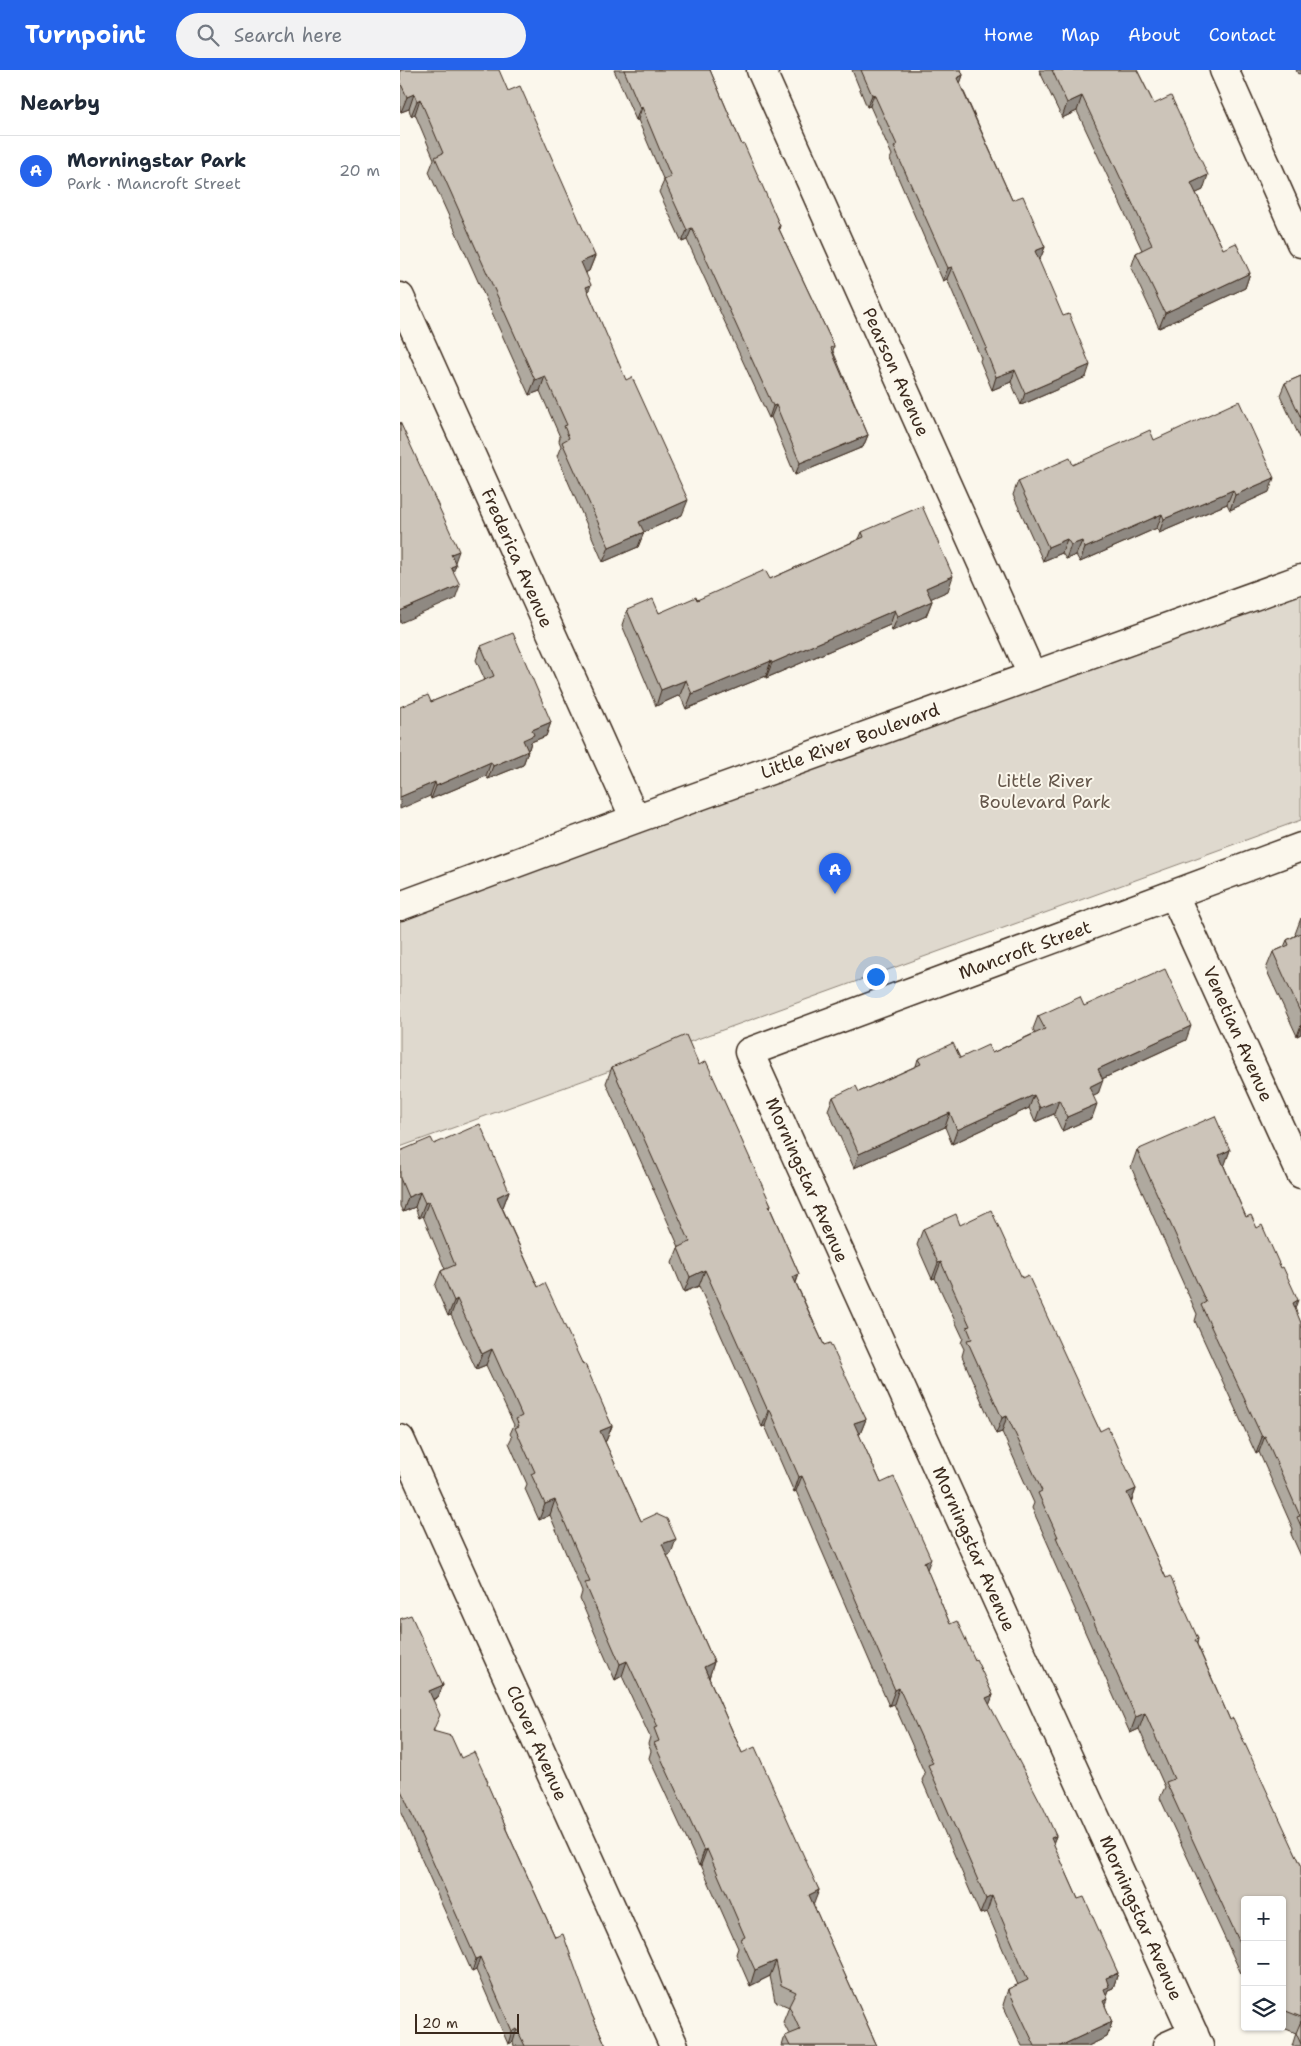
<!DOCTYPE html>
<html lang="en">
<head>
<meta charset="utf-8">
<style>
  :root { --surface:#fff; --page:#f2f2f3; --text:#1f2937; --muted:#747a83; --line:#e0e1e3; --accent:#2563eb }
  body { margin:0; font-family:"Shantell Sans",sans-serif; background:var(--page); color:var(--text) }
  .controls { position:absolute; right:15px; bottom:15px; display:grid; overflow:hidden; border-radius:5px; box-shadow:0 1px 4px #0004 }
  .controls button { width:45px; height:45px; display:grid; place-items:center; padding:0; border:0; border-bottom:1px solid var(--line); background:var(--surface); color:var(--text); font:25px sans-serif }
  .scale { position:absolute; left:15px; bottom:12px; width:104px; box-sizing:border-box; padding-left:5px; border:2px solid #3b2a1e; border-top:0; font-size:14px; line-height:18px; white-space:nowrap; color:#3b2a1e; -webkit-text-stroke:4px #fbf7ec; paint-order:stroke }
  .you { position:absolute; left:475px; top:906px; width:18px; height:18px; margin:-12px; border:4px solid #fff; border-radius:50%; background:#1a73e8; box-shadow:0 0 0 8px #1a73e833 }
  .badge { display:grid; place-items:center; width:32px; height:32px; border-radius:50%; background:var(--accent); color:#fff; font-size:16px; font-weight:700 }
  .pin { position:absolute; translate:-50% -41px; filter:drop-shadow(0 1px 2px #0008) }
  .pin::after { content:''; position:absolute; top:26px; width:18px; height:15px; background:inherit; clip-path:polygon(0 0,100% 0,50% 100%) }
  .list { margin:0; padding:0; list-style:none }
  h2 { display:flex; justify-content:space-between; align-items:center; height:65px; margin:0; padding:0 20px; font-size:21px }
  h2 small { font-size:16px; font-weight:400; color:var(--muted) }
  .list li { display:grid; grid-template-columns:32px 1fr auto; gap:15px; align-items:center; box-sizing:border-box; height:70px; padding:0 20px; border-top:1px solid var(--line) }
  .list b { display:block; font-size:19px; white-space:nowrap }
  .list p { margin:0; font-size:16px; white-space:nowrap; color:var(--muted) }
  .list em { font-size:16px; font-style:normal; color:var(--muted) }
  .icon { flex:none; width:28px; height:28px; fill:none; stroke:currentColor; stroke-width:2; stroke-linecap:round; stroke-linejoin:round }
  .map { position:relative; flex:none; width:901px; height:1976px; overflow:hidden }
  header { display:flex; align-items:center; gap:30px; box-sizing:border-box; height:70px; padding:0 25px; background:var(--accent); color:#fff }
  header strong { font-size:24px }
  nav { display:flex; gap:28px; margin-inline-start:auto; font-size:18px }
  .search { width:350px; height:45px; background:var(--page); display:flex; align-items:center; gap:12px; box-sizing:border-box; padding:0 18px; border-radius:28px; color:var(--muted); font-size:19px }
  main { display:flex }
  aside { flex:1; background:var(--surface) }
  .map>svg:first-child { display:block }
  .green { fill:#dfd9ce; stroke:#8d8276 }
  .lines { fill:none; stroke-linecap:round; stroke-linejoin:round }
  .minor-casing { stroke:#3b2a1e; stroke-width:31 }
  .minor { stroke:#fbf7ec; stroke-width:28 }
  .wall { fill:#afa99f; stroke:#3b2a1e }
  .shaded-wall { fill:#8f8982; stroke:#3b2a1e }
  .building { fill:#ccc4b9; stroke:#3b2a1e }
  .labels { text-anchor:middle; stroke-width:4; stroke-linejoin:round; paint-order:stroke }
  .street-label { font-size:18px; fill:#3b2a1e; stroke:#fbf7ec }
  .park-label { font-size:18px; fill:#64564a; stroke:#fbf7ec }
</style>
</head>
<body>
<header>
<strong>Turnpoint</strong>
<div class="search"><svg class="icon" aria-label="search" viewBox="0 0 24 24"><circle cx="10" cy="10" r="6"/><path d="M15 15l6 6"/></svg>Search here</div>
<nav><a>Home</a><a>Map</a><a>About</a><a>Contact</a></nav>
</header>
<main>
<aside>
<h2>Nearby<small></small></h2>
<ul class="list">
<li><span class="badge">A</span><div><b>Morningstar Park</b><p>Park · Mancroft Street</p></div><em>20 m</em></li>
</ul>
</aside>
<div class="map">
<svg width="901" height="1976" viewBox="0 0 901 1976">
  <rect width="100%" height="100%" fill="#fbf7ec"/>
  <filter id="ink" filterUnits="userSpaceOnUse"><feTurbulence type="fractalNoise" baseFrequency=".02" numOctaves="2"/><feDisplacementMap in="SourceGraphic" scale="10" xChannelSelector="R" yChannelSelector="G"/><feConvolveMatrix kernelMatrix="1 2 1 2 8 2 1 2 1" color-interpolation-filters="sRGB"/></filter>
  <g filter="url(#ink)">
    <!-- green -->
    <path class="green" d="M901,509V750L0,1077V836Z"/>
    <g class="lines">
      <!-- minor casing -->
      <g class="minor-casing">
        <path id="minor" d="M361,0L632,605
          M824,0L901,173
          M0,227L235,749
          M774,825L901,1104
          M0,836L235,749L901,509
          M0,1369L274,1976
          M767,1976L794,1964
          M799,1976L349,982L901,777"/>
      </g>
      <!-- minor -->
      <use href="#minor" class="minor"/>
    </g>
    <!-- wall -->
    <path class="wall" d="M0,0L108,21L195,186L189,201L186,202L188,222L282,445L244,462L238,477L203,492L157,386L161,376L159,371L160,367L140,321L129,325L29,102L34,89L15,44L11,46L9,39L1,42L0,40Z
      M214,0H310L342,75L380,156L379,159L434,276L433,281L468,365L463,377L395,405L371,347L369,348L287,170L282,172L259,122L264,111L238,50H236Z
      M452,0H561L563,5L560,13L612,130L645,177L640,189L638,190L686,307L621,335L611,312L592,320L580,291L581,288L547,209L543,211L490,89L492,85L470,36L467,37Z
      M639,0H737L754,34L803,120L796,123L823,179L850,203L845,218L759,258L731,198L736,183L742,180L677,41L662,48Z
      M896,0H901V5L900,3L898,4Z
      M901,306V370L880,325L885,313Z
      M754,370L869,422L830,440L827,434L759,463L757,458L680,492L676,485L666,489L662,483L643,491L613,425L618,411Z
      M462,462L548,521L531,528L532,531L526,546L492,561L490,555L366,608V606L286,639L280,625L256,636L222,555L227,540L259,543L297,530L370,509L459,469Z
      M81,576L151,652L146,666L131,672L129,679L127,680L128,681L123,695L88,709L86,706L31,729L30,726L31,632L85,610L76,590Z
      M901,848V964L897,966L866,899L873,882L884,877L887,870L896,865L895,864Z
      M684,936L786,970L702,1009L698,1024L693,1026L692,1048L662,1061L654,1044L635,1052L629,1038L552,1074L545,1057L454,1098L428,1040L433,1027L459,1022L516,996L518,989L560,988L592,983L635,963L633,959L638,946Z
      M299,995L371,1135L370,1138L399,1204L396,1213L424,1275L466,1349L460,1364L459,1365L471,1391L481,1413L527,1500L550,1554L575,1590L593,1625L589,1635L656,1766L653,1773L678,1829L718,1903L713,1918L708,1920L706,1925L705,1936L712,1952L707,1967L688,1976H622L603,1935L608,1919L618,1915L587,1842L580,1844L522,1710L525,1704L494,1634L489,1636L396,1421L394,1422L365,1356L362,1357L299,1216L284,1222L272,1193L278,1178L279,1177L206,1013L212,997Z
      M34,1074L109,1121L103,1137H102L138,1217L183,1295L212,1356L206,1371L205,1372L241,1451L271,1484L267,1485L314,1592L309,1608L342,1683L419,1820L413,1834L477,1976H382L385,1966L389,1964L383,1952L389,1937L375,1931L370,1906L350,1916L336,1884L338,1878L301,1795L299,1796L249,1688L251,1681L248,1674L250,1667L222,1606L215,1610L180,1529L182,1522L150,1445L139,1450L125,1419L127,1414L109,1373L112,1367L110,1364L114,1355L86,1295L76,1299L51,1245L48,1246L35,1216L41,1201L45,1199L23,1146L19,1148L15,1137L3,1142L0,1136V1081Z
      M737,1080H830L824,1096L846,1147L857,1158L901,1253V1486L891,1464L893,1459L859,1382L856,1384L795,1251L797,1244L731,1097Z
      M560,1155L622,1208L700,1361L736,1419L731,1432L766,1508L798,1569L797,1574L830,1650L901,1795V1976H892L896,1963L881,1957H882V1830H845V1912L760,1728L765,1717L739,1659L730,1663L650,1483L651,1481L632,1438L634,1433L602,1362L596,1364L562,1286L564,1279L561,1273L563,1268L535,1208L532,1209L517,1175L523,1159Z
      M0,1549L43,1615L38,1627L33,1630L34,1661L87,1714L106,1757V1759L155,1867L192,1945L206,1976H114L113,1972L108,1974L76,1900L72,1902L0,1741Z"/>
    <!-- shaded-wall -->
    <path class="shaded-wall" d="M563,5L559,17L557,8Z
      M14,24L9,39L1,42L7,27Z
      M474,24L470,36L467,37L472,25Z
      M682,26L677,41L662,48L667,33Z
      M20,29L15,44L11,46L17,31Z
      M242,37L238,50H236L240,38Z
      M808,105L803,120L786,128L791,113Z
      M292,158L287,170L282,172L287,160Z
      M645,177L640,189L630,194L635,181Z
      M195,186L189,201L176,207L181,192Z
      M552,197L547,209L543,211L548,198Z
      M850,203L845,218L759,258L765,243Z
      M191,215L185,230L186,217Z
      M690,295L686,307L621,335L625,323Z
      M615,300L611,312L592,320L596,307Z
      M145,306L140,321L129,325L135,310Z
      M376,335L371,347L369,348L373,336Z
      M468,365L463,377L395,405L400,393Z
      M874,408L869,422L830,440L835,425Z
      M833,420L827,434L759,463L764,449Z
      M288,430L282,445L233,467L239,452Z
      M762,444L757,458L680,492L685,478Z
      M244,462L238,477L203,492L209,477Z
      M667,469L662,483L643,491L648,477Z
      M682,471L676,485L666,489L671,475Z
      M59,481L54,495L51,484Z
      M56,495L51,508V497Z
      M553,506L548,521L521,533L526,518Z
      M60,515L55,529L0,553V541Z
      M532,531L526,546L492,561L498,546Z
      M495,540L490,555L366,608L372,593Z
      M371,591L366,606L286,639L292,624Z
      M286,610L280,625L256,636L261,620Z
      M151,652L146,666L131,672L129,679L118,683L123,670L132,660Z
      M128,681L123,695L88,709L93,696Z
      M91,692L86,706L31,729L36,716Z
      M35,712L30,726L0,739V727Z
      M901,955V964L897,966Z
      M791,956L786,970L693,1013L698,999Z
      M703,1010L698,1024L684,1031L689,1017Z
      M634,1025L629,1038L552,1074L557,1060Z
      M659,1030L654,1044L635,1052L640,1038Z
      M697,1034L692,1048L662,1061L667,1047Z
      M550,1043L545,1057L454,1098L459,1084Z
      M830,1080L824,1097L819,1085Z
      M109,1121L103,1137L91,1142L97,1127Z
      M20,1122L15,1137L3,1142L8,1127Z
      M29,1131L23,1146L19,1148L25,1133Z
      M541,1192L535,1208L532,1209L538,1193Z
      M305,1200L299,1216L284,1222L290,1207Z
      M399,1204L393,1220V1207Z
      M57,1229L51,1245L48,1246L54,1231Z
      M898,1230L892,1247L893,1233Z
      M92,1279L86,1295L76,1299L82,1284Z
      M370,1340L365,1356L362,1357L368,1341Z
      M607,1346L602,1362L596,1364L602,1348Z
      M466,1349L460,1364L449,1369L454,1353Z
      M212,1356L206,1371L195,1376L200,1361Z
      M865,1366L859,1382L856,1384L862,1367Z
      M402,1406L396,1421L394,1422L399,1407Z
      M736,1419L730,1435L727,1423Z
      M155,1430L150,1445L139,1450L145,1434Z
      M276,1469L271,1484L257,1490L262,1474Z
      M531,1489L525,1505L524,1492Z
      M227,1591L222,1606L215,1610L220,1594Z
      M314,1592L309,1608L304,1597Z
      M43,1615L38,1627L25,1633L29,1621Z
      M499,1618L494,1634L489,1636L495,1620Z
      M593,1625L587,1641L586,1628Z
      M745,1643L739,1659L730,1663L736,1647Z
      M656,1766L650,1781L651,1768Z
      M307,1779L301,1795L299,1796L304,1781Z
      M419,1820L413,1836L409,1825Z
      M592,1826L587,1842L580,1844L586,1829Z
      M80,1887L76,1900L72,1902L76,1889Z
      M376,1891L370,1906L350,1916L355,1900Z
      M718,1903L713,1918L708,1920L704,1931L708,1929L702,1945L697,1947L706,1908Z
      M712,1952L707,1967L688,1976H660Z
      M117,1959L113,1972L108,1974L112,1961Z"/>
    <!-- building -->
    <path class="building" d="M0,0H99L108,21L120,16L195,186L181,192L191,215L186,217L226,310L232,307L288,430L239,452L244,462L209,477L162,372L169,368L164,356L167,355L145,306L135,310L35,87L43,83L20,29L17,31L14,24L7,27L0,12Z
      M224,0H310L342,75L344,74L380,156L378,157L434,276L431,278L435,289L468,365L400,393L376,335L373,336L292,158L287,160L264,110L271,107L242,37L240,38Z
      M461,0H561L563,5L557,8L612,130L623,126L645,177L635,181L663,246L669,244L690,295L625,323L615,300L596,307L585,279L587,278L552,197L548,198L494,77L497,75L474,24L472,25Z
      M652,0H737L754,34L771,26L808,105L791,113L823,179L836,173L850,203L765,243L736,183L752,175L682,26L667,33Z
      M901,306V348L885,313Z
      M839,331L874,408L835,425L833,420L764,449L762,444L685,478L682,471L671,475L667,469L648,477L618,411L670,388L673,395L750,360L754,370Z
      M0,352L59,481L51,484L56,495L51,497L60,515L0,541Z
      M522,436L553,506L526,518L532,531L498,546L495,540L372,593L371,591L292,624L286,610L261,620L227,540L253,529L259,543L296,527L297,530L365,500L370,509L464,467L462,462Z
      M113,563L151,652L132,660L134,665L123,670L128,681L93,696L91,692L36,716L35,712L0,727V637L28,625L31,632L94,606L81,576Z
      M901,863V944L873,882L889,875L887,870Z
      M765,899L791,956L698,999L703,1010L689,1017L697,1034L667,1047L659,1030L640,1038L634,1025L557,1060L550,1043L459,1084L433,1027L456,1016L459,1022L521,994L518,989L553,973L560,988L588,975L592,983L645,959L638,946L680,927L684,936Z
      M286,965L299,995L306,991L371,1135L369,1136L399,1204L393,1207L406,1236L424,1275L430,1273L466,1349L454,1353L471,1391L481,1413L494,1407L531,1489L524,1492L550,1554L557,1551L575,1590L576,1589L593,1625L586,1628L644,1739L656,1766L651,1768L678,1829L684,1827L718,1903L706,1908L709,1917L704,1919L708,1929L703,1931L712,1952L660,1976H635L608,1919L628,1910L592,1826L586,1829L528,1695L533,1693L499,1618L495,1620L402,1406L399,1407L370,1340L368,1341L305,1200L290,1207L278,1178L290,1172L212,997Z
      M815,1046L830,1080L819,1085L846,1147L851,1145L857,1158L862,1155L881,1198L883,1197L898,1230L893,1233L901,1253V1456L897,1447L900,1446L865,1366L862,1367L801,1235L806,1232L737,1080Z
      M80,1054L109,1121L97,1127L138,1217L145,1213L183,1295L185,1294L212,1356L200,1361L241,1451L256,1444L267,1449L276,1469L262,1474L314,1592L304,1597L342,1683L355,1677L419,1820L409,1825L477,1976H390L385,1966L400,1960L389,1936L396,1922L381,1915L376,1891L355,1900L341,1869L345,1867L307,1779L304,1781L254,1673L259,1671L254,1658L258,1657L227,1591L220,1594L185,1513L190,1512L155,1430L145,1434L131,1404L135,1402L115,1358L119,1356L116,1349L122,1346L92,1279L82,1284L57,1229L54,1231L41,1201L55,1195L29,1131L25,1133L20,1122L8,1127L0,1108V1081L31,1068L34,1074Z
      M591,1140L622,1208L628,1205L700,1361L708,1357L736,1419L727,1423L766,1508L770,1506L798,1569L795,1570L830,1650L833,1648L901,1795V1947L886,1941L882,1933V1830H845V1884L766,1712L774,1709L745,1643L736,1647L656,1467H658L638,1423L642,1421L607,1346L602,1348L567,1270L572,1269L567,1257L570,1256L541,1192L538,1193L523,1159L556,1144L560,1155Z
      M11,1545L43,1615L29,1621L40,1645L33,1661L51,1666L61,1688L74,1682L88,1712L87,1713L106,1757H105L155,1867L163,1864L192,1945L206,1976H125L117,1959L112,1961L80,1887L76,1889L0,1718V1549Z
      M901,1951V1974L896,1963Z"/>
  </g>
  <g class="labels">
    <!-- street labels -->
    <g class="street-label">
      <text transform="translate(496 302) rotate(66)" y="6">Pearson Avenue</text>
      <text transform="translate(117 488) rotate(66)" y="6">Frederica Avenue</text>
      <text transform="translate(450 671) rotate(-20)" y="6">Little River Boulevard</text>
      <text transform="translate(625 880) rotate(-20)" y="6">Mancroft Street</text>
      <text transform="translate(838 964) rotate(66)" y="6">Venetian Avenue</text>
      <text transform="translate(407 1110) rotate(66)" y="6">Morningstar Avenue</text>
      <text transform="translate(574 1479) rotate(66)" y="6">Morningstar Avenue</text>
      <text transform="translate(137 1673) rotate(66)" y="6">Clover Avenue</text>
      <text transform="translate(741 1848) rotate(66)" y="6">Morningstar Avenue</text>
    </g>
    <!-- park labels -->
    <g class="park-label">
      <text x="645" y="717">Little River<tspan x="645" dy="21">Boulevard Park</tspan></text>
    </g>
  </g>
</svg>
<div class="controls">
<button>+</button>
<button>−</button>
<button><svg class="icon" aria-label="layers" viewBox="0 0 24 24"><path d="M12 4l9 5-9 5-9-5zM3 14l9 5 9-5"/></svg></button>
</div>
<div class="scale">20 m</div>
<div class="you"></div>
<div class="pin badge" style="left:435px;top:824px">A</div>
</div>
</main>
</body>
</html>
